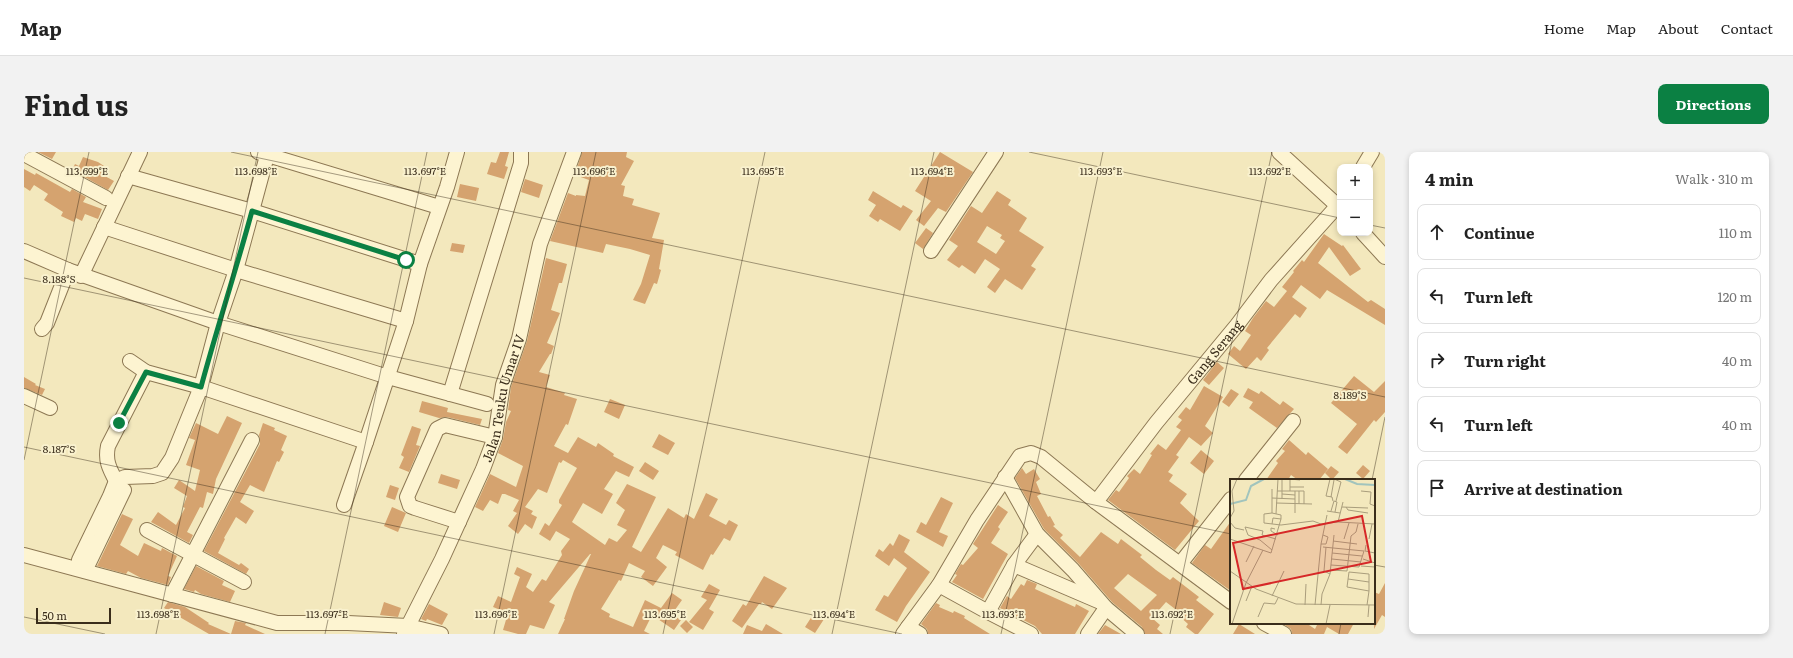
<!DOCTYPE html>
<html lang="en">
<head>
<meta charset="utf-8">
<style>
  :root { --surface:#fff; --page:#f2f2f2; --text:#222; --muted:#767676; --line:#e0e0e0; --accent:#0b8043 }
  body { margin:0; font-family:Literata,serif; background:var(--page); color:var(--text) }
  .controls { position:absolute; right:12px; top:12px; display:grid; overflow:hidden; border-radius:8px; box-shadow:0 2px 6px #0003 }
  .controls button { width:36px; height:36px; display:grid; place-items:center; padding:0; border:0; border-bottom:1px solid var(--line); background:var(--surface); color:var(--text); font:20px sans-serif }
  .scale { position:absolute; left:12px; bottom:10px; width:75px; box-sizing:border-box; padding-left:4px; border:2px solid #3a2d1b; border-top:0; font-size:11px; line-height:14px; white-space:nowrap; color:#3a2d1b; -webkit-text-stroke:3px #f9f1ce; paint-order:stroke }
  .stop { position:absolute; width:12px; height:12px; margin:-9px; border:3px solid #0b8043; border-radius:50%; background:#fff }
  .stop.end { background:#0b8043; border-color:#fff; box-shadow:0 1px 4px #0008 }
  .list { margin:0; padding:0; list-style:none }
  h2 { display:flex; justify-content:space-between; align-items:center; height:52px; margin:0; padding:0 16px; font-size:17px }
  h2 small { font-size:13px; font-weight:400; color:var(--muted) }
  .list li { display:grid; grid-template-columns:26px 1fr auto; gap:12px; align-items:center; box-sizing:border-box; height:56px; margin:0 8px 8px; padding:0 8px; border:1px solid var(--line); border-radius:8px }
  .list b { display:block; font-size:15px; white-space:nowrap }
  .list em { font-size:13px; font-style:normal; color:var(--muted) }
  .icon { flex:none; width:22px; height:22px; fill:none; stroke:currentColor; stroke-width:2; stroke-linecap:round; stroke-linejoin:round }
  .map { position:relative; flex:none; width:1361px; height:482px; overflow:hidden; border-radius:8px }
  header { display:flex; align-items:center; gap:24px; box-sizing:border-box; height:56px; padding:0 20px; background:var(--surface); border-bottom:1px solid var(--line) }
  header strong { font-size:19px }
  nav { display:flex; gap:22px; margin-inline-start:auto; font-size:14px }
  .intro { display:flex; align-items:center; justify-content:space-between; box-sizing:border-box; height:96px; padding:0 24px }
  h1 { margin:0; font-size:28px }
  .button { padding:10px 18px; border-radius:8px; background:var(--accent); color:#fff; font-size:14px; font-weight:700 }
  main { display:flex; gap:24px; padding:0 24px }
  aside { flex:1; background:var(--surface); border-radius:8px; box-shadow:0 2px 6px #0003 }
  .map>svg:first-child { display:block }
  .building { fill:#d5a36f; fill-rule:evenodd }
  .lines { fill:none; stroke-linecap:round; stroke-linejoin:round }
  .minor-casing { stroke:#8d7854; stroke-width:16 }
  .minor { stroke:#fdf4d1; stroke-width:14 }
  .route { stroke:#0b8043; stroke-width:5 }
  .ticks { fill:none; stroke:#3a2d1b; stroke-width:1; stroke-opacity:0.45 }
  .labels { text-anchor:middle; stroke-width:4; stroke-linejoin:round; paint-order:stroke }
  .street-label { font-size:13px; fill:#3a2d1b; stroke:#f9f1ce }
  .inset-river { fill:none; stroke:#a1c4bd; stroke-width:2 }
  .inset-road { fill:none; stroke:#a99d7c; stroke-width:1 }
  .view { fill:#d62828; fill-opacity:0.15; stroke:#d62828; stroke-width:2 }
  .inset-edge { fill:none; stroke:#3a2d1b; stroke-width:2 }
  .ticks-label { font-size:10px; text-anchor:middle; fill:#3a2d1b; stroke:#f9f1ce; stroke-width:4; stroke-linejoin:round; paint-order:stroke }
</style>
</head>
<body>
<header>
<strong>Map</strong>
<nav><a>Home</a><a>Map</a><a>About</a><a>Contact</a></nav>
</header>
<div class="intro"><h1>Find us</h1><a class="button">Directions</a></div>
<main>
<div class="map">
<svg width="1361" height="482" viewBox="0 0 1361 482">
  <rect width="100%" height="100%" fill="#f3e8bd"/>
  <!-- building -->
  <path class="building" d="M14,0H32L28,7Z
    M476,0H485L481,14L484,15L480,27L463,22L467,10L472,11Z
    M558,0H603L602,5L610,9L597,33L601,34L599,44L610,47L608,53L636,61L628,86L640,88L635,117L637,118L633,132L630,131L621,152L609,148L617,132L626,103L606,97L582,92L579,101L526,89L544,41L552,44V43L561,44L565,28L551,23Z
    M916,0L949,20L922,60L914,56L900,74L892,68L907,49L891,39Z
    M59,5L74,10L83,16L79,23L90,29L84,38L48,18L51,12L55,14Z
    M0,17L11,23L12,21L46,40L48,37L62,45L59,50L78,57L74,67L61,62L58,69L52,66L50,70L37,64L39,60L20,48L24,42L10,33L6,39L0,35Z
    M501,27L519,33L515,46L497,40Z
    M436,32L455,36L452,49L433,45Z
    M849,39L877,56L879,53L889,59L876,79L856,67L854,70L845,64L852,53L844,48Z
    M973,39L987,48L984,53L1003,66L995,79L1020,95L1007,114L1012,117L998,138L981,127L971,141L963,135L976,117L961,107L951,122L938,113L935,116L923,108L934,94L925,88L947,54L958,61ZM963,74L978,83L976,86L981,89L972,102L953,90Z
    M902,76L909,81L899,97L891,91Z
    M1300,82L1318,94L1319,93L1337,117L1326,124L1305,95L1294,111L1344,150L1347,148L1361,157V173L1303,138L1296,147L1277,133L1268,145L1283,156L1276,166L1271,162L1243,196L1245,198L1237,209L1233,205L1222,217L1204,202L1210,194L1216,199L1227,183L1221,179L1229,166L1242,149L1250,155L1263,139L1258,135L1270,120L1269,119L1278,108L1280,110Z
    M428,91L441,93L439,101L426,99Z
    M522,106L543,112L538,131H535L527,158L536,161L523,191L530,194L527,202H526L515,220L526,223L522,235L541,241L540,243L553,247L544,273L542,272L530,294L544,301L554,285L572,295L574,291L590,302L589,304L610,315L605,325L592,319L580,337L589,342L578,362L559,351L548,370L581,393L585,386L593,390L603,378L593,373L601,358L592,351L603,332L632,345L608,395L617,400L644,356L660,366L662,362L670,367L682,341L694,347L685,364L702,373L705,368L714,373L706,389L700,386L689,403L687,402L679,418L651,403L653,400L639,393L632,406L643,415L629,434L617,425L621,419L605,411L597,429L595,428L577,457L586,462L585,465L609,475L621,448L637,456L648,441L658,448L648,462L657,468L650,478L628,463L620,479L626,482H534L541,467H540L550,439L567,402H566L525,450L531,453L520,477L506,473L502,482H494L479,478L484,461L469,455L474,444L487,450L496,425L490,422L493,415L508,422L502,435L509,440L518,427L522,429L538,403L537,399L546,387L532,379L526,389L515,382L521,371L525,374L538,353L535,351V348L553,316L539,308L537,311L535,310L523,341L514,337L501,355L509,359L507,362L513,365L508,377L501,372L494,382L484,374L493,361L489,359L495,348L481,342H478L474,352L466,348L459,359L451,355L466,322L492,335L499,314L474,301L479,287L482,270L487,259L484,258L487,235L503,189Z
    M1193,210L1200,216L1185,233L1179,228Z
    M1330,224L1350,240L1361,229V260L1352,270L1350,268L1323,302L1314,295L1333,272L1307,251Z
    M0,225L12,232L11,233L21,237L18,243L0,236Z
    M1180,234L1199,245L1181,274L1189,281L1177,294L1165,285L1152,303L1155,305L1144,320L1149,323L1145,329L1163,342L1156,351L1175,369L1151,398L1084,348L1092,338L1095,340L1105,326L1103,324L1110,317L1116,322L1128,303L1126,302L1134,292L1142,298L1157,278L1152,275L1158,268L1154,265L1162,255L1166,258Z
    M1224,236L1235,242L1237,239L1256,253L1259,249L1270,257L1253,276L1225,256L1229,250L1219,245Z
    M1207,237L1215,242L1205,255L1198,250Z
    M586,247L601,253L595,267L580,260Z
    M398,249L424,256L423,260L458,267L456,273L423,265L415,266L395,260Z
    M203,264L218,271L192,327L189,342L183,340L179,356L176,355L163,380L169,383L165,391L127,370L134,360L152,373L161,356L159,355L163,344L150,336L155,328L171,339L176,318L162,313L171,288L165,286L172,271L194,282Z
    M239,271L251,276L250,278L263,284L257,298L260,300L255,310L253,309L240,340L226,333L216,350L230,359L222,372L212,365L200,386L201,387L194,401L215,413L217,411L225,417L222,422L180,399L236,292V287L235,283Z
    M388,274L397,277L392,293L396,294L385,320L375,316L380,305L377,303Z
    M635,282L651,291L644,303L628,295Z
    M1265,288L1282,303L1284,300L1304,317L1295,328H1274L1267,323L1264,328H1242L1254,311L1252,309L1261,299L1258,297Z
    M1177,298L1190,309L1180,322L1166,311Z
    M621,310L635,319L629,328L615,319Z
    M1339,313L1346,319L1339,327L1332,321Z
    M1307,314L1315,320L1308,328L1301,321Z
    M998,316L1002,322L1010,317L1016,327L1012,330L1017,342L1013,344L1024,365L1026,364L1031,373L1029,374L1039,383L1036,386L1056,405L1077,380L1094,392L1097,387L1118,403L1116,405L1132,418L1146,428L1149,425L1175,445L1172,448L1190,462L1174,482H1171L1162,475L1164,472L1153,462L1155,460L1142,450L1128,466L1136,473L1133,477L1139,482H1121L1118,475L1088,450L1055,412L1020,377L991,326ZM1104,422L1133,443L1117,459L1090,436Z
    M417,322L436,328L433,337L414,331Z
    M366,333L375,336L371,348L362,345Z
    M917,345L929,351L915,380L924,384L919,395L892,380L897,370L902,373Z
    M974,353L984,360L974,375L976,377L967,391L984,402L959,447L928,430L933,423L931,422L937,412L939,413L954,396L949,392Z
    M368,355L382,361L374,380L360,374Z
    M98,362L109,367L96,393L114,404L120,391L137,399L138,396L153,404L144,424L147,425L144,433L117,426L104,419L102,422L73,414Z
    M1207,369V439L1168,411L1181,393L1187,397Z
    M875,382L886,388L880,400L906,420L882,454L873,470L851,458L860,443L864,445L883,416L870,406L865,414L851,404L855,397L859,400L866,391L869,394Z
    M172,414L200,429L198,433L211,439L206,450L177,442L171,438L170,440L160,437Z
    M740,424L763,436L748,457L738,450L737,452H735L718,476L708,469L719,452L722,454Z
    M1003,428L1013,432L1011,437L1051,455L1052,452L1065,459L1051,482H1018L1011,474L976,456L983,444L987,447L997,432L1000,434Z
    M1361,431V465L1358,463L1350,477V440L1355,442Z
    M685,432L696,438L685,457L690,460L679,478L665,470L683,448L677,445Z
    M144,450L161,455L185,471L184,472L207,482L211,469L222,471L221,473L241,482H185L140,456Z
    M360,450L377,456L374,465L356,463Z
    M912,451L916,453L915,455L929,461L930,459L941,464L940,466L966,482H904L903,477L897,472Z
    M405,452L424,462L418,473L403,467L402,469L397,467Z
    M792,458L802,464L791,481L781,475Z
    M662,468L669,475L663,481L656,474Z
    M1258,471H1282L1291,477L1294,471H1330L1324,482H1315L1303,475L1300,482H1268L1267,477Z
    M742,472L759,482H719L723,473L738,479Z
    M1215,472L1231,482H1209Z
    M1081,473L1097,482H1074Z"/>
  <g class="lines">
    <!-- minor casing -->
    <g class="minor-casing">
      <g id="minor">
        <path d="M234,0L415,55"/>
        <path d="M1255,0L1316,56"/>
        <path d="M0,2L82,46"/>
        <path d="M1339,15L1348,0"/>
        <path d="M104,24L228,59L396,112"/>
        <path d="M80,75L212,118L382,169"/>
        <path d="M1339,81L1361,105"/>
        <path d="M0,99L44,118L23,171L18,177"/>
        <path d="M907,99L972,0"/>
        <path d="M44,118L194,171L364,225L463,252"/>
        <path d="M57,124L116,0"/>
        <path d="M106,209L122,220L177,235L342,290"/>
        <path d="M426,242L497,11V0"/>
        <path d="M0,244L26,256"/>
        <path d="M981,325L1013,382L1049,418L1082,456L1113,482"/>
        <path d="M1222,328L1269,269"/>
        <path d="M92,329C85,316 81,308 84,294L122,220"/>
        <path id="s1" d="M1072,350L1132,271L1213,173L1247,128L1316,51"/>
        <path d="M320,353L342,290L382,169L396,112L423,35L433,0"/>
        <path d="M435,370L391,356L386,354L383,345L413,277L421,273L425,274L471,285"/>
        <path d="M123,378L220,430"/>
        <path d="M0,403L253,471H324L384,474L417,482"/>
        <path d="M55,408L86,344L92,329L101,325L129,324L138,321L148,306L177,235L194,171L212,118L244,0"/>
        <path d="M1156,412L1207,347"/>
        <path d="M990,413L1074,449"/>
        <path d="M61,419L100,338"/>
        <path d="M915,433L964,460L1007,482"/>
        <path d="M148,443L228,288"/>
        <path d="M964,460L990,413L1013,382"/>
        <path d="M1240,471L1260,482"/>
        <path d="M884,475L896,482"/>
        <path id="s2" d="M380,482L418,407L459,317L471,285L479,233L495,187L516,92L550,0"/>
        <path d="M879,482L915,433L953,368L996,304L1007,301L1017,305L1072,350L1207,450"/>
        <path d="M1064,482L1082,456"/>
      </g>
    </g>
    <!-- minor -->
    <use href="#minor" class="minor"/>
  </g>
  <g class="lines">
    <!-- route -->
    <path class="route" d="M95,271L122,220L177,235C193,176 212,118 228,59L382,108"/>
  </g>
  <!-- ticks -->
  <path class="ticks" d="M207,0L1361,245M1005,0L1316,66M1346,73L1361,76M0,126L1207,382M0,295L878,482M0,308L65,0M1348,328L1361,265M1350,413L1361,415M0,465L81,482M132,482L234,0M301,482L403,0M470,482L572,0M639,482L741,0M808,482L910,0M977,482L1079,0M1146,482L1248,0M1315,482L1317,471"/>
  <g class="labels">
    <!-- street labels -->
    <g class="street-label">
      <text dy="5" stroke="none"><textPath href="#s1" startOffset="191">Gang Serang</textPath></text>
      <text dy="5" stroke="none"><textPath href="#s2" startOffset="257">Jalan Teuku Umar IV</textPath></text>
    </g>
  </g>
  <!-- overview -->
  <g transform="translate(1206 327)">
    <rect width="145" height="145" fill="#f3e8bd"/>
    <path class="inset-river" d="M115,0L127,5L145,6M0,25L16,21L21,7L34,0"/>
    <path class="inset-road" d="M100,0L96,17L102,18L103,22M104,0L111,3L106,22M60,8H74M47,12H74V25M60,12V0L70,1M65,12V34M131,12L141,13L140,25L145,27M52,15L65,16M101,18L104,1M42,19L65,20M52,20V0M46,24L82,25M69,25V12M112,28L138,29M116,28L118,31L138,34M97,32L110,34M101,32L104,22L107,23L105,33M42,34L34,35V44L51,46L83,42L91,45L108,43L145,45M46,35L48,0M0,39L4,32L2,12L7,0M0,43L5,49L14,51M108,43L113,23M42,45L43,39L51,40M15,48L18,56L30,61L42,71M15,48L33,52L32,56L46,60M45,50L41,49V52L48,56M0,60L41,74L51,40V36L42,34V10M114,60L119,44M139,60L142,45M103,62L127,65M91,65H96L98,58L93,56M136,66L135,72L145,74M93,68L134,72M96,68L94,92L100,95M102,74L132,77M102,80L131,83M133,80L145,84M16,83L24,67M101,86L129,88L134,72M131,87L145,88M101,91L117,92L121,57L126,53L128,45M0,92L26,110L66,125L145,126M118,100L139,103M42,117L54,92M16,122L22,107M75,126L76,105M85,126L91,65L97,36M91,126L92,115L100,95L104,56M137,126L139,112V95L119,93L117,108L139,112M28,138L34,124L45,125L48,119M138,138L139,126M2,145L16,104L33,71M96,145L100,126"/>
    <path class="view" d="M132,37L141,83L13,110L3,64Z"/>
    <rect width="145" height="145" class="inset-edge"/>
  </g>
  <g class="ticks-label">
    <text x="63" y="23">113.699°E</text>
    <text x="232" y="23">113.698°E</text>
    <text x="401" y="23">113.697°E</text>
    <text x="570" y="23">113.696°E</text>
    <text x="739" y="23">113.695°E</text>
    <text x="908" y="23">113.694°E</text>
    <text x="1077" y="23">113.693°E</text>
    <text x="1246" y="23">113.692°E</text>
    <text x="35" y="131">8.188°S</text>
    <text x="1326" y="247">8.189°S</text>
    <text x="35" y="301">8.187°S</text>
    <text x="134" y="466">113.698°E</text>
    <text x="303" y="466">113.697°E</text>
    <text x="472" y="466">113.696°E</text>
    <text x="641" y="466">113.695°E</text>
    <text x="810" y="466">113.694°E</text>
    <text x="979" y="466">113.693°E</text>
    <text x="1148" y="466">113.692°E</text>
  </g>
</svg>
<div class="controls">
<button>+</button>
<button>−</button>
</div>
<div class="scale">50 m</div>
<div class="stop" style="left:382px;top:108px"></div>
<div class="stop end" style="left:95px;top:271px"></div>
</div>
<aside>
<h2>4 min<small>Walk · 310 m</small></h2>
<ul class="list">
<li><svg class="icon" aria-label="ahead" viewBox="0 0 24 24"><path d="M12 20V5M6 11l6-6 6 6"/></svg><div><b>Continue</b></div><em>110 m</em></li>
<li><svg class="icon" aria-label="left" viewBox="0 0 24 24"><path d="M17 20v-9H6M10 6l-5 5 5 5"/></svg><div><b>Turn left</b></div><em>120 m</em></li>
<li><svg class="icon" aria-label="right" viewBox="0 0 24 24"><path d="M7 20v-9h11M14 6l5 5-5 5"/></svg><div><b>Turn right</b></div><em>40 m</em></li>
<li><svg class="icon" aria-label="left" viewBox="0 0 24 24"><path d="M17 20v-9H6M10 6l-5 5 5 5"/></svg><div><b>Turn left</b></div><em>40 m</em></li>
<li><svg class="icon" aria-label="arrive" viewBox="0 0 24 24"><path d="M6 21V4h12l-3 4 3 4H6"/></svg><div><b>Arrive at destination</b></div></li>
</ul>
</aside>
</main>
</body>
</html>
